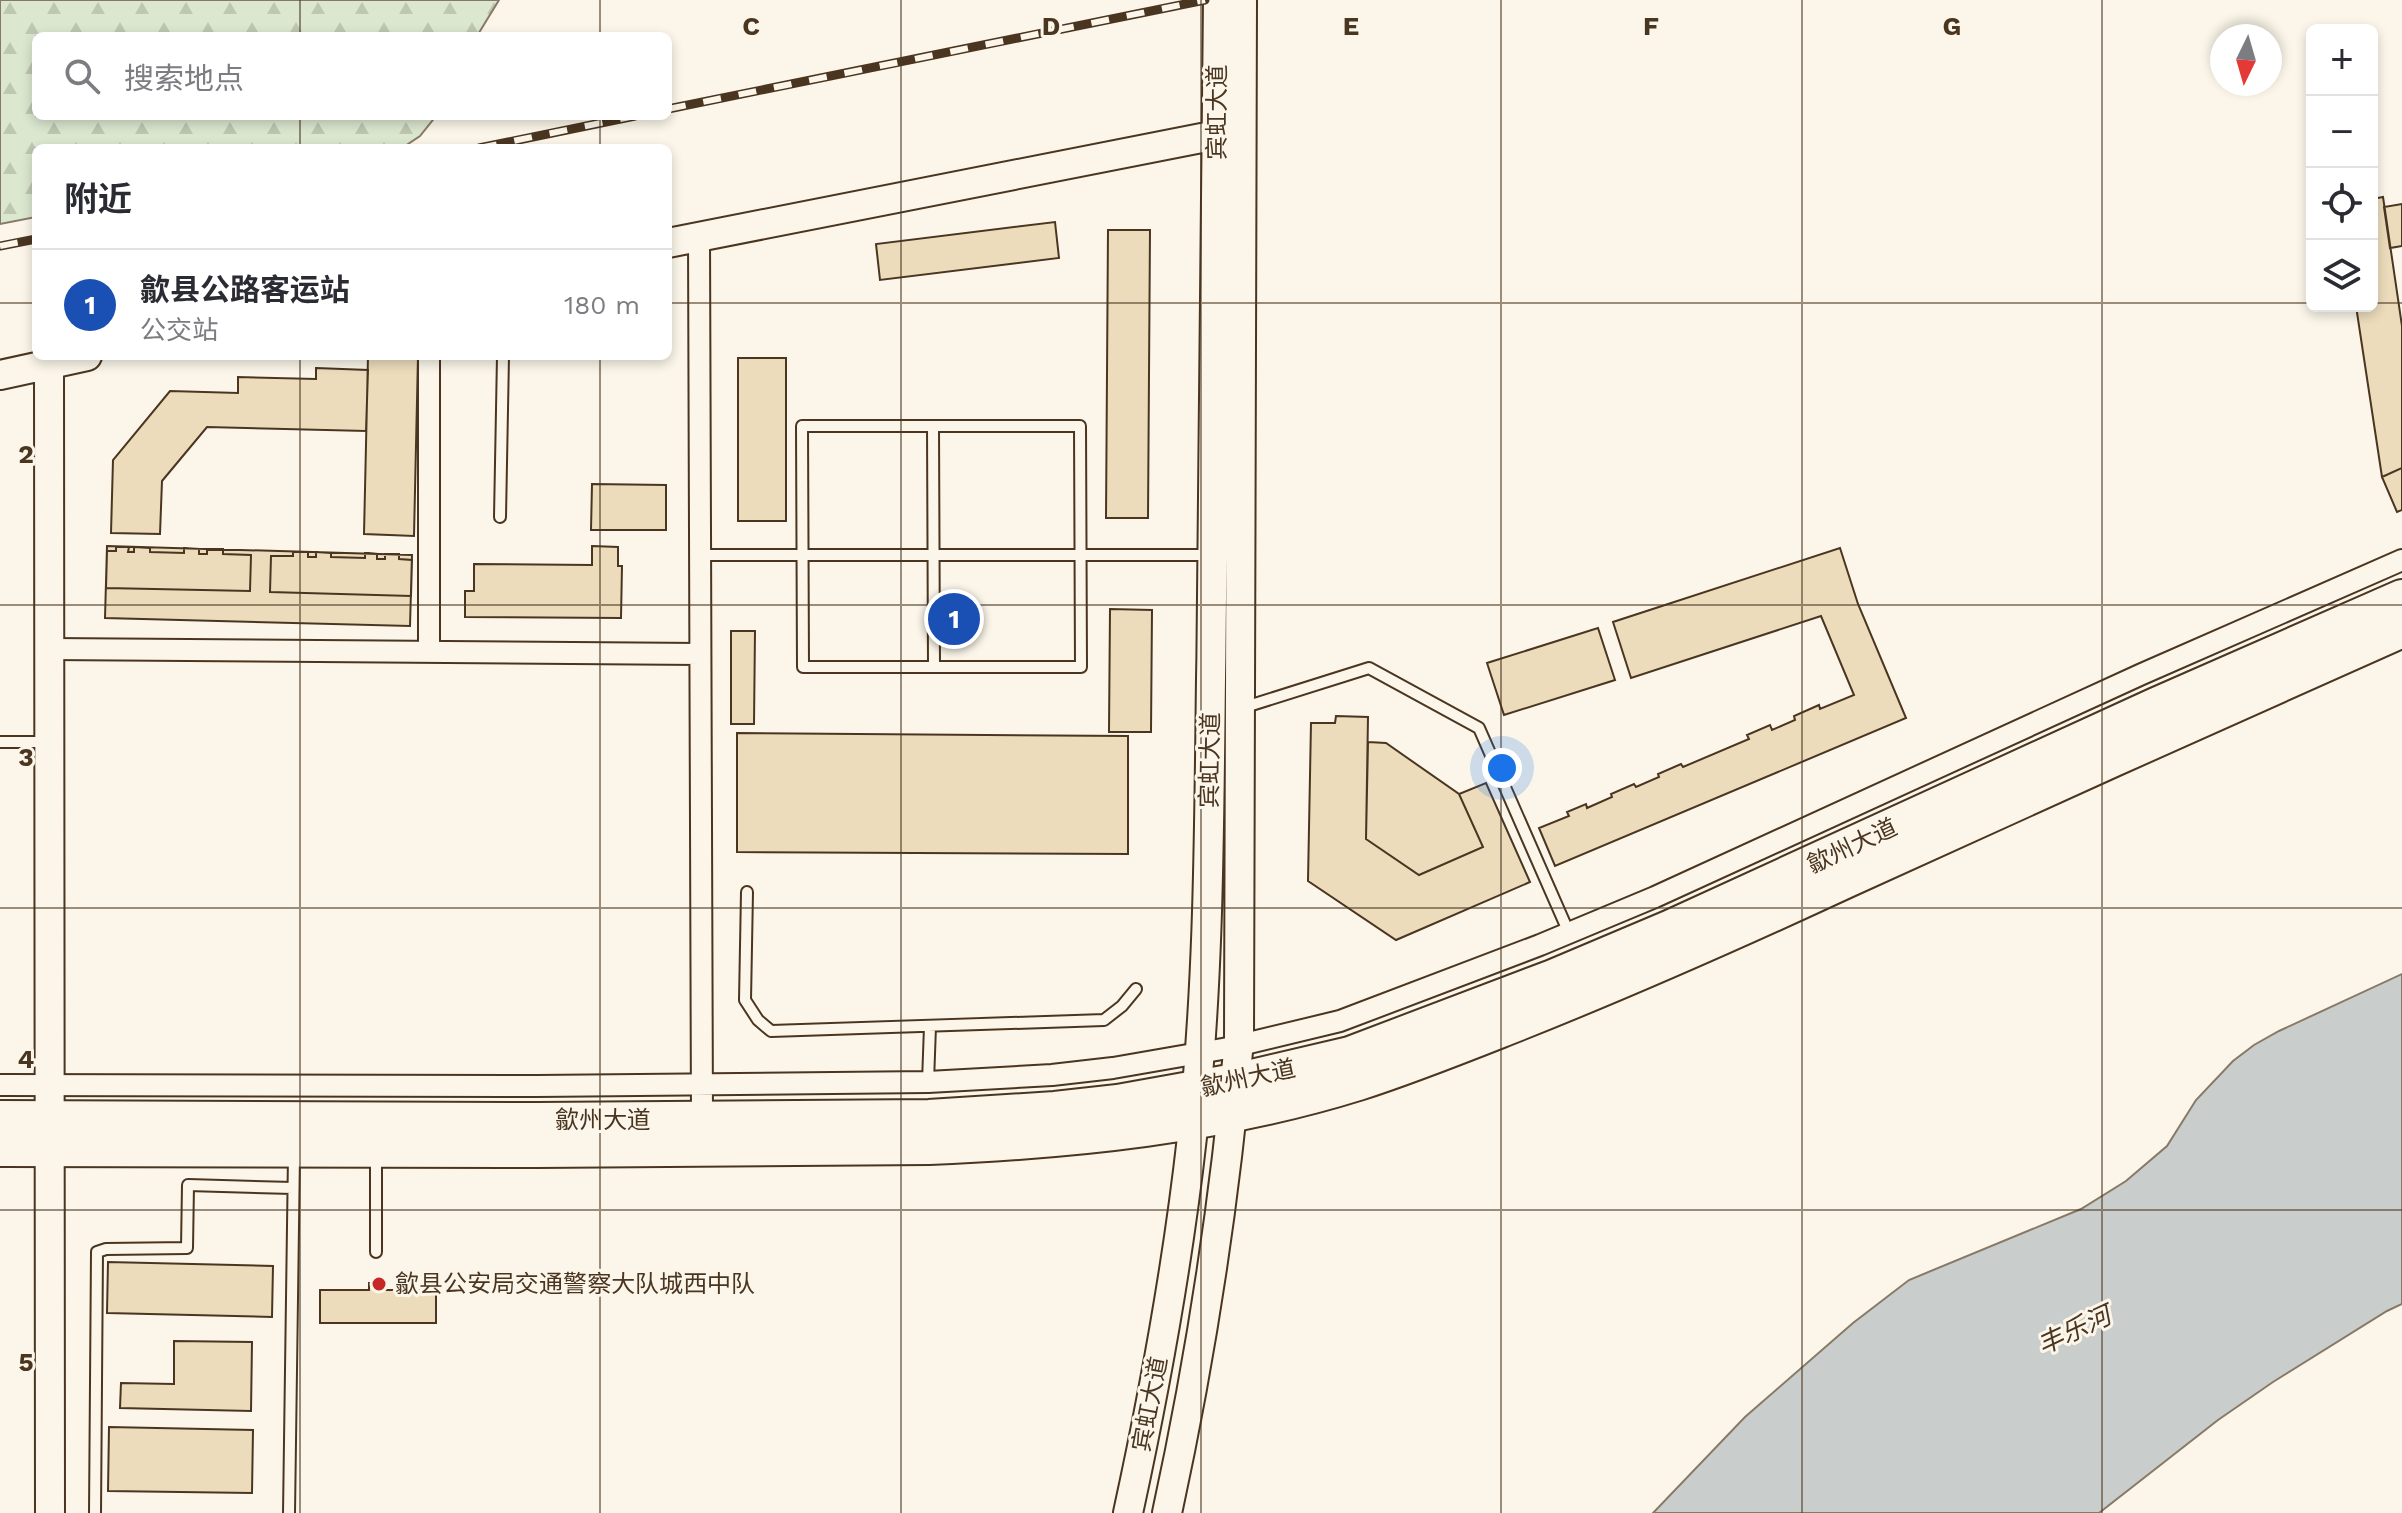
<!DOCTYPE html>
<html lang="zh">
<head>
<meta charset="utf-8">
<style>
  :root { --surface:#fff; --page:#f7f7f7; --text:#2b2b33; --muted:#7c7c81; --line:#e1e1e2; --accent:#c62828 }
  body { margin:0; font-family:"Work Sans","Noto Sans SC",sans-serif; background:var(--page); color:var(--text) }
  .controls { position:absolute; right:24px; top:24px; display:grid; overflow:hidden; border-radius:12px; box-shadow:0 4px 12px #0003 }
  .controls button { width:72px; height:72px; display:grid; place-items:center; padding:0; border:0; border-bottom:2px solid var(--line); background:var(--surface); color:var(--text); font:40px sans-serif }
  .compass { position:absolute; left:2210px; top:24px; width:72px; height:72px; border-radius:50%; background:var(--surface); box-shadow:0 4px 12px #0003; rotate:185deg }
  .you { position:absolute; left:1502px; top:768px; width:28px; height:28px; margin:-20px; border:6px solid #fff; border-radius:50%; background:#1a73e8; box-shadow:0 0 0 12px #1a73e833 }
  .badge { display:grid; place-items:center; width:52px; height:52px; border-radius:50%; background:var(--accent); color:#fff; font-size:26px; font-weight:700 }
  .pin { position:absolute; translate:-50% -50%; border:4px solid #fff; box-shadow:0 2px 8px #0006 }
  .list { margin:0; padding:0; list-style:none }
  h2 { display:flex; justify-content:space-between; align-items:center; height:104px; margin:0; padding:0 32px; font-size:34px }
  h2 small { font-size:26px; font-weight:400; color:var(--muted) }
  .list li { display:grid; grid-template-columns:52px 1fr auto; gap:24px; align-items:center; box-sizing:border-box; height:112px; padding:0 32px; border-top:2px solid var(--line) }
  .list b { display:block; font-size:30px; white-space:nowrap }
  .list p { margin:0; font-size:26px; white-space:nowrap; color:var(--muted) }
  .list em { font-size:26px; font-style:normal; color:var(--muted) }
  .icon { flex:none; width:44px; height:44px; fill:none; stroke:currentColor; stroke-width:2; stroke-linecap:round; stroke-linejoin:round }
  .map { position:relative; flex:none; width:2402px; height:1513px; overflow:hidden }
  .search { position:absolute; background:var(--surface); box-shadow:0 4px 12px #0003; left:32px; top:32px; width:640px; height:88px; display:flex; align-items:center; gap:20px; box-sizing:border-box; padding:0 28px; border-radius:12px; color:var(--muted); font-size:30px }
  .panel { position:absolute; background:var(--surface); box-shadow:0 4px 12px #0003; left:32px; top:144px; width:640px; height:216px; border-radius:12px }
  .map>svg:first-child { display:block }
  .forest { fill:url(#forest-firs); stroke:#887966; stroke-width:2 }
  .water { fill:#c9cecd; stroke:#887966; stroke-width:2 }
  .building { fill:#ecdcbc; stroke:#4a3520; stroke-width:2 }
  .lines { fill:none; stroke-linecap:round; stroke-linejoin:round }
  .lane-casing { stroke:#4a3520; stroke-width:14 }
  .street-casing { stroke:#4a3520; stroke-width:24 }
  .secondary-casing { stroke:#4a3520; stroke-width:32 }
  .highway-casing { stroke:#4a3520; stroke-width:40 }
  .lane { stroke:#fbf6e9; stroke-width:10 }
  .street { stroke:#fbf6e9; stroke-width:20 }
  .secondary { stroke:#fbf6e9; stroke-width:28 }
  .highway { stroke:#fbf6e9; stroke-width:36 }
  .rail-casing { stroke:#4a3520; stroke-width:9 }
  .rail { stroke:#fbf6e9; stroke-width:6; stroke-dasharray:18; stroke-linecap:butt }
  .grid { fill:none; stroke:#4a3520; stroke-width:2; stroke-opacity:0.55 }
  .poi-dot { fill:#c62828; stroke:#fbf6e9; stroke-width:3 }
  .labels { text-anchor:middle; stroke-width:6; stroke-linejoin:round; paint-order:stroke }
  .street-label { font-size:24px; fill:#4a3520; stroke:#fbf6e9 }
  .poi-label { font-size:24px; fill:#4a3520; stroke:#fbf6e9; text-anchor:start }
  .water-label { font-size:26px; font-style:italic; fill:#4a3520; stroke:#fbf6e9 }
  .grid-label { font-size:26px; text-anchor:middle; font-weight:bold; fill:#4a3520; stroke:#fbf6e9; stroke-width:6; stroke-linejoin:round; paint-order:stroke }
</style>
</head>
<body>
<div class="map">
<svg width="2402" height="1513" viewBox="0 0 2402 1513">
  <defs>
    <pattern id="forest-firs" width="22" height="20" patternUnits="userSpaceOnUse" patternTransform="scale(2)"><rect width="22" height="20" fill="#dce7d0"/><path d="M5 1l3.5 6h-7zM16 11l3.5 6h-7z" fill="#bec7b2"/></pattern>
  </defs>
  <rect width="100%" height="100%" fill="#fbf6e9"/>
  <!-- forest -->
  <path class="forest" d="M0,0H499L477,36H36V116H436L420,136L402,148H36V217L0,224Z"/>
  <!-- water -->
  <path class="water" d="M2402,974V1304L2387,1311L2273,1382L2218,1420L2099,1513H1653L1745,1417L1853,1323L1909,1280L2081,1209L2126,1181L2167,1146L2196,1100L2233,1061L2254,1045L2279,1031Z"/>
  <!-- building -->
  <path class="building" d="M2383,197L2402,326V468L2382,477L2356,306H2372V199Z
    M2402,204V246L2390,248L2384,207Z
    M1055,222L1059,258L880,280L876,244Z
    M1108,230H1150L1148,518H1106Z
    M368,356H418L414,536L364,534Z
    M738,358H786V521H738Z
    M316,368L368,370L366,431L207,427L162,481L160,534L111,533L113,460L170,391L238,393V377L316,379Z
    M2402,468V510L2397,512L2382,477Z
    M592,484L666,485V530H591Z
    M107,546L412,555L410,626L105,618Z
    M592,546L618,547V566H622L621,618L465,617V591H474V564L592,565Z
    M116,547H129L128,552H134V547L150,548V552L184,553V548L199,549V554H207V549H223V554L251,555L250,591L106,588L107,551H116Z
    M1840,548L1858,604L1906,718L1555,866L1539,828L1569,816L1567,812L1586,804L1587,808L1612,797L1611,794L1634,784L1636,787L1659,777L1658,774L1681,764L1683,767L1749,739L1747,735L1770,725L1772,730L1795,720L1794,716L1819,705L1820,709L1854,695L1821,616L1631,678L1613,622Z
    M293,552H308V557H316V552L331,553V557L365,558V553L377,554V559H385V554H399V559L412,560L411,596L270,592L271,556H293Z
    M1110,609L1152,610L1151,732H1109Z
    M1598,628L1615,680L1504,715L1487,663Z
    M731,631H755L754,724H731Z
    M1336,716L1368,717L1366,839L1419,875L1483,847L1459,794L1486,783L1530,882L1396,940L1308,881L1311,723H1335Z
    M737,733L1128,736V854L737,852Z
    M1368,742L1386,743L1459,794L1483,847L1419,875L1366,839Z
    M108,1262L273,1266L272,1317L107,1313Z
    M369,1283H386V1290H436V1323H320V1290H369Z
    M174,1341L252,1342L251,1411L120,1408L121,1383L174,1384Z
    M109,1427L253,1430L252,1493L108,1491Z"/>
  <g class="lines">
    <!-- lane casing -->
    <g class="lane-casing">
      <path id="lane" d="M802,426H1080L1081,667H803Z
        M933,426L934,667
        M500,517L503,356
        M700,555H1212
        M1242,708L1369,668L1479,728L1569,933
        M0,742H48
        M747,892L745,1000L758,1020L771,1031L1104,1020L1122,1006L1136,989
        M928,1082L930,1026
        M376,1252V1154
        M95,1513L97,1252L106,1249L187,1248L188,1185L293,1188
        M289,1513L294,1155"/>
    </g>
    <!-- street casing -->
    <g class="street-casing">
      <path id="street" d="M699,237L702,1119
        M50,649L700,654
        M429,652V356
        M0,1085L537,1086L928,1082L1052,1075L1113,1068L1228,1048L1340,1021L1540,945L1655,897L2142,674L2402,560"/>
    </g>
    <!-- secondary casing -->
    <g class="secondary-casing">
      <path id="secondary" d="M668,243L1232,132
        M49,364L50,1513
        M0,375L87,356
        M1128,1513C1155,1389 1178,1263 1192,1137C1209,985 1209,832 1211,679C1215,453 1217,227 1218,0
        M1167,1513C1201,1357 1225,1200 1239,1041L1242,0"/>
    </g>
    <!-- highway casing -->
    <g class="highway-casing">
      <path id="highway" d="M0,1119L537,1121L929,1118L1055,1110L1118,1103L1235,1082L1350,1055L1553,978L1669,929L2156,706L2402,598
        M0,1148L538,1149L929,1146C1073,1140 1220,1125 1358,1082C1408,1066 1458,1046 1506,1027C1622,981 1735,931 1847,879C2032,795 2216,711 2402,629"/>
    </g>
    <!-- lane -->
    <use href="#lane" class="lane"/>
    <!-- street -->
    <use href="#street" class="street"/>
    <!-- secondary -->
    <use href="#secondary" class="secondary"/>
    <!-- highway -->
    <use href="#highway" class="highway"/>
    <!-- rail casing -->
    <g class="rail-casing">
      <path id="rail" d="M668,109L1205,0
        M479,148L635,116
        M0,246L36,239"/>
    </g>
    <!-- rail -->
    <use href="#rail" class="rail"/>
  </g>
  <!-- grid -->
  <path class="grid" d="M300,0V36M600,0V36M901,0V1513M1201,0V1513M1501,0V1513M1802,0V1513M2102,0V1513M300,116V148M600,116V148M0,303H36M668,303H2312M2372,303H2402M300,356V1513M600,356V1513M0,605H2402M0,908H2402M0,1210H2402"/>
  <!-- markers -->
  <circle class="poi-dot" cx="379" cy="1284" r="8"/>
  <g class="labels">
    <!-- street labels -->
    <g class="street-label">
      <text transform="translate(1217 112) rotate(-90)" y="8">宾虹大道</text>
      <text transform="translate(1210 760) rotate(-89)" y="8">宾虹大道</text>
      <text transform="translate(1852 846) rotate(-25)" y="8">歙州大道</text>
      <text transform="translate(1248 1078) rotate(-12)" y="8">歙州大道</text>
      <text x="603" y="1128">歙州大道</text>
      <text transform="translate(1150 1404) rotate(-79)" y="8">宾虹大道</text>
    </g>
    <!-- poi labels -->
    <g class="poi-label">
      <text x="395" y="1292">歙县公安局交通警察大队城西中队</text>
    </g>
    <!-- water labels -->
    <g class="water-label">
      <text transform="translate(2074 1330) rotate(-25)" y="9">丰乐河</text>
    </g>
  </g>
  <g class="grid-label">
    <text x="751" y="35">C</text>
    <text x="1051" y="35">D</text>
    <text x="1351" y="35">E</text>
    <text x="1651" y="35">F</text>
    <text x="1952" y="35">G</text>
    <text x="26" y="463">2</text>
    <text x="26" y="766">3</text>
    <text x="26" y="1068">4</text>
    <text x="26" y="1371">5</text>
  </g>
</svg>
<div class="controls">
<button>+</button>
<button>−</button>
<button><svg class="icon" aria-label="locate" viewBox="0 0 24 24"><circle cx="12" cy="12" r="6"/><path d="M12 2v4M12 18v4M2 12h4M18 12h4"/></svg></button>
<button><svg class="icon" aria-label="layers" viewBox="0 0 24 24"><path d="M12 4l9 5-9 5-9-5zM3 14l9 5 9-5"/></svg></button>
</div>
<svg class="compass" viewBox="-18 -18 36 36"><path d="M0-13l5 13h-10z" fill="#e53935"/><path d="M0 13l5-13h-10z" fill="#7c7c81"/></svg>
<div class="you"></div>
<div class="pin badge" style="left:954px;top:619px;background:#1a4fb4">1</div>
<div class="search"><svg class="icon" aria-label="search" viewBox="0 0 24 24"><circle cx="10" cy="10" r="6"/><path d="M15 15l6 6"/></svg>搜索地点</div>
<section class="panel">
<h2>附近<small></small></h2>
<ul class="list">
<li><span class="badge" style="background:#1a4fb4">1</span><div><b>歙县公路客运站</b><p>公交站</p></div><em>180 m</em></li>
</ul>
</section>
</div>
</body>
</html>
